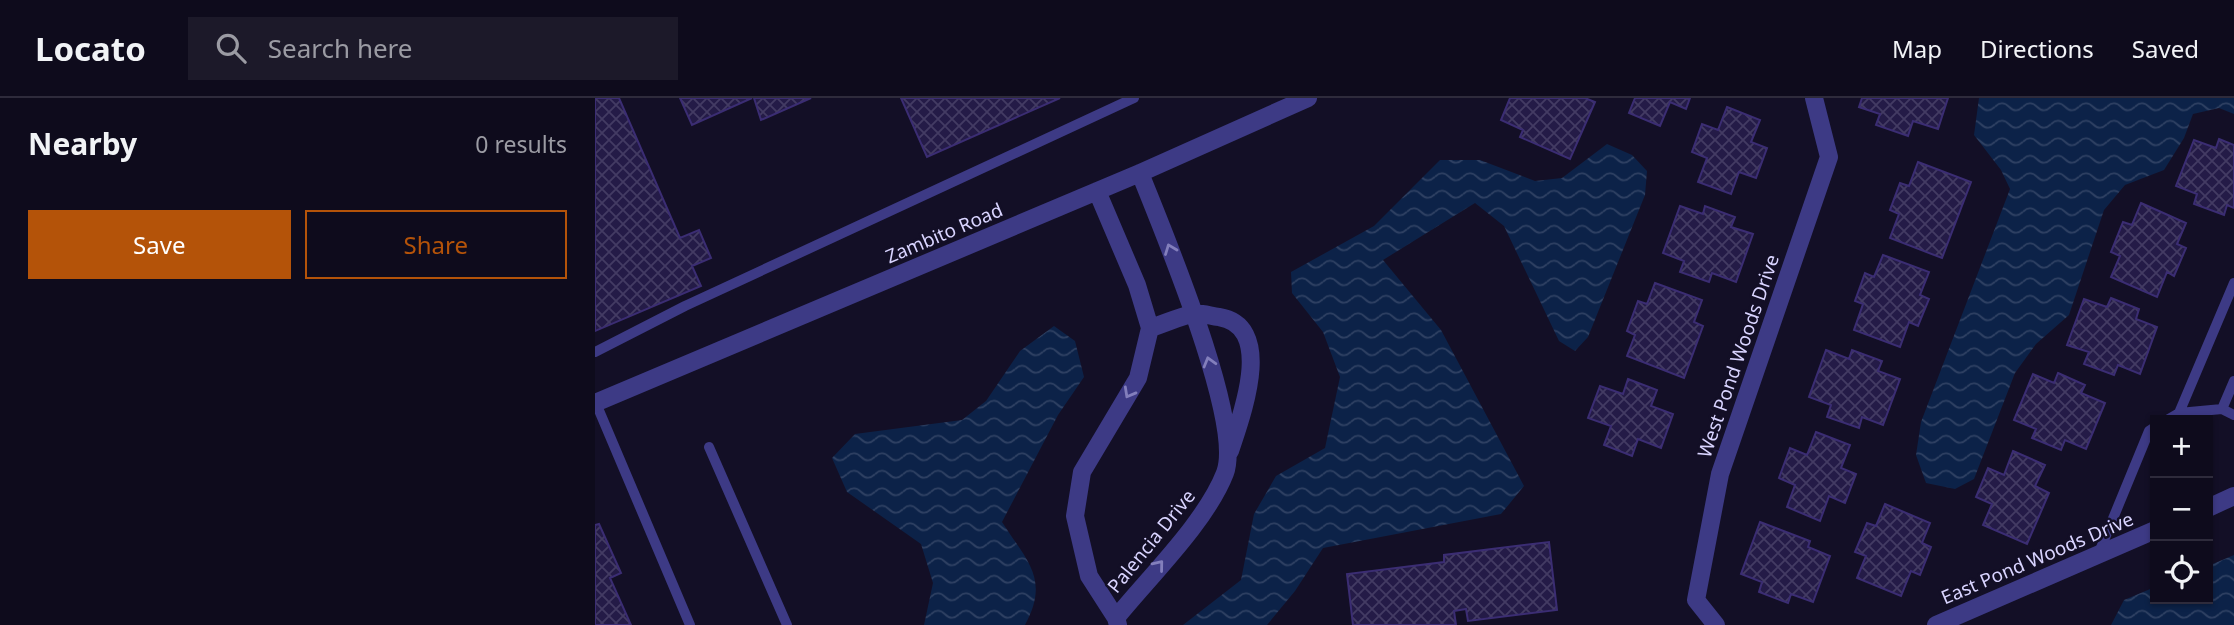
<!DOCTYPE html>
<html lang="en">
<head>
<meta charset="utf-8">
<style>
  :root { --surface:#0e0b1c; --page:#1c1929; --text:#f1f3f6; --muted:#9b9ba3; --line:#2e2b3b; --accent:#b45309 }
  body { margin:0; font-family:"Noto Sans",sans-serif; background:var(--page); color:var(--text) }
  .controls { position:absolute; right:21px; bottom:21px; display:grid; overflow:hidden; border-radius:0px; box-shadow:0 2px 5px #0004 }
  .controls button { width:63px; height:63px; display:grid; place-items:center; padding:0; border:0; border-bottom:2px solid var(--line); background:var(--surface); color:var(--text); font:35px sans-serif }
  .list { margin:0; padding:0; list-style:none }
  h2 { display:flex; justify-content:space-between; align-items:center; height:91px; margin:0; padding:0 28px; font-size:30px }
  h2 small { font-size:23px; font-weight:400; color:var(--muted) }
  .actions { display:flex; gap:14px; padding:21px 28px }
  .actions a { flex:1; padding:16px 0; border:2px solid var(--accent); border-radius:0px; text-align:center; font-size:24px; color:var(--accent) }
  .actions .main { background:var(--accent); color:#fff }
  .icon { flex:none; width:38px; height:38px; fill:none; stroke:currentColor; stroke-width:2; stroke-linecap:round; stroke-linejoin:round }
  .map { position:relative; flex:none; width:1639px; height:527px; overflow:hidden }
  header { display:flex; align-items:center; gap:42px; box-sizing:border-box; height:98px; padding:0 35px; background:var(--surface); border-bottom:2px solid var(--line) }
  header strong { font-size:33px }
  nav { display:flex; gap:38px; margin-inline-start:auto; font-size:24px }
  .search { width:490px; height:63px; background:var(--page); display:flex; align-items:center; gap:18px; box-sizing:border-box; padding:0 24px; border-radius:0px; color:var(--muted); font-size:26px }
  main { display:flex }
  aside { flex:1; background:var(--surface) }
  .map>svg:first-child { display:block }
  .water { fill:url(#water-waves) }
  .building { fill:url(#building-cross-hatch); stroke:#3b2d73; stroke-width:2 }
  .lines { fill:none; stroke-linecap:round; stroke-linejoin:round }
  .lane { stroke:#3d3a85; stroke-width:10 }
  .street { stroke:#3d3a85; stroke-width:18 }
  .oneway { stroke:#837fbc }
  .labels { text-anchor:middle; stroke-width:5; stroke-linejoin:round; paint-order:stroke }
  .street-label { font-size:19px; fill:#d9d4ff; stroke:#130f26 }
</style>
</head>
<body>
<header>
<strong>Locato</strong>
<div class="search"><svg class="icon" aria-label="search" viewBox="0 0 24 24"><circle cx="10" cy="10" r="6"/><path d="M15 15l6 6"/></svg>Search here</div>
<nav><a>Map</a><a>Directions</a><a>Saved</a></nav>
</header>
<main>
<aside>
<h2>Nearby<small>0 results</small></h2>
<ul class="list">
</ul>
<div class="actions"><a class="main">Save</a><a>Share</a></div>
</aside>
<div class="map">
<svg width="1639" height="527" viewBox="0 0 1639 527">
  <defs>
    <pattern id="water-waves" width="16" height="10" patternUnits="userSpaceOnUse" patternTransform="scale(1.75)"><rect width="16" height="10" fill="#0c2248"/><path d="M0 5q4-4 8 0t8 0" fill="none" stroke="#2f4163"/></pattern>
    <pattern id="building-cross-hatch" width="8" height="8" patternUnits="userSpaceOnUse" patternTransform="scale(1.75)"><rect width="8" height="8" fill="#241b47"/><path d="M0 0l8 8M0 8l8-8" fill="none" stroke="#433b63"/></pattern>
  </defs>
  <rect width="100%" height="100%" fill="#130f26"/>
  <!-- water -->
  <path class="water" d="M1384,0H1639V16L1624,10L1598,16L1589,40L1569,72L1530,87L1509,112L1474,217L1441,246L1420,275L1379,381L1360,391L1331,385L1321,357L1326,324L1415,91L1406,72L1379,37Z
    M1012,46L1037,57L1052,73L1050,97L993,239L980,253L964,243L909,128L880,105L788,162L846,232L929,388L906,416L728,450L700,493L672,527H588L646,482L659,416L681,378L730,350L745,279L728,234L697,195L696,174L779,128L845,62H885L940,83L967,80Z
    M459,228L480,243L489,279L463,317L407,424C432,463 455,481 430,527H329L338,485L326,446L252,394L237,360L260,336L367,322L391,303L425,253Z
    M1639,457V527H1516L1529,502L1560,489V501H1613V468Z"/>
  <!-- building -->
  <path class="building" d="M0,0H24L85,140L104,132L116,160L97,168L106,188L0,233Z
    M85,0H157L97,27Z
    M159,0H216L166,22Z
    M306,0H465L332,59Z
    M915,0H990L1000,4L975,61L925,39L928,32L906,22Z
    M1040,0H1095L1091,11L1075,4L1065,28L1034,15Z
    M1267,0H1353L1343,31L1318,23L1313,38L1281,27L1285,16L1264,9Z
    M1132,9L1165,22L1156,44L1172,50L1161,80L1144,74L1136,96L1103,84L1112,60L1097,54L1107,26L1123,32Z
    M1624,41L1639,47V110L1632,107L1629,117L1599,106L1602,96L1581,88L1599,42L1621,50Z
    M1323,64L1376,84L1347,160L1295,140L1304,116L1295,112L1305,85L1314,88Z
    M1546,105L1591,125L1582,146L1591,150L1579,178L1572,174L1562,199L1516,179L1525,158L1516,154L1528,124L1537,127Z
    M1085,108L1108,116L1110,108L1140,119L1136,129L1158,136L1141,184L1117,175L1114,184L1085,174L1089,163L1068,155Z
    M1288,157L1334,174L1325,197L1334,201L1323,228L1314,224L1305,249L1259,232L1268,206L1260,203L1270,175L1279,179Z
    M1060,185L1107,202L1099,224L1108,228L1089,280L1032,258L1040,237L1032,233L1043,203L1052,206Z
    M1516,200L1544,211L1541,221L1562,229L1545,276L1523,267L1519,277L1489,266L1494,254L1472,247L1489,201L1512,209Z
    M1231,252L1254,261L1257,252L1287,263L1283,273L1305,281L1288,327L1267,319L1264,330L1232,319L1236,307L1214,299Z
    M1463,275L1490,287L1486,295L1510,305L1491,351L1470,342L1466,352L1437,340L1441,331L1419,322L1438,276L1459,285Z
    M1033,281L1062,292L1056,308L1078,316L1066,350L1043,341L1037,358L1009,347L1016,328L993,320L1005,288L1028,296Z
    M1221,334L1255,347L1246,370L1261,376L1250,405L1234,398L1225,423L1192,409L1200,387L1184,380L1195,350L1212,357Z
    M1418,353L1450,367L1440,388L1454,395L1432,446L1388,427L1397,406L1381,399L1393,370L1409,377Z
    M1290,406L1335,425L1327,445L1336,449L1325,477L1316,473L1306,498L1262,480L1271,458L1260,454L1272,425L1281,428Z
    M1165,424L1215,443L1213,449L1235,458L1218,504L1196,496L1193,505L1164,494L1167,484L1146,476Z
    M4,426L26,475L15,480L36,527H0V427Z
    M954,444L962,512L873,523L871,511L859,513L861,527H758L752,476L849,464V457Z"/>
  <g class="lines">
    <!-- lane -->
    <path class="lane" d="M0,254L90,208L539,0
      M1639,283L1627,311L1639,317
      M0,303L95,527
      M1584,315L1627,311
      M1572,322L1584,315L1639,185
      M114,349L192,527
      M1503,457L1554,333L1560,329"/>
    <!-- street -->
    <path class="street" d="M502,93L542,187L555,230L543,280L487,374L480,418L494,478L521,520L523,527
      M555,230C569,226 583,219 597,216C605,214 615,218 624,219C681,228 646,319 635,353
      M0,305L545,75L713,0
      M1613,410L1639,398
      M521,520C555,478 611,424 630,375C649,324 567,131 545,75
      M1121,527L1101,502L1125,376L1234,59L1219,0
      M1341,527L1560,432"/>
  </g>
  <!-- one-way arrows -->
  <defs><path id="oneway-chevron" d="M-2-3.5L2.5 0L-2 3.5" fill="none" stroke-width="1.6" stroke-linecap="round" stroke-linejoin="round" transform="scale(1.75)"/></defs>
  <g class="oneway">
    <use href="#oneway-chevron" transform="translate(575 151) rotate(-111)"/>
    <use href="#oneway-chevron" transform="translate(614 264) rotate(-106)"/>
    <use href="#oneway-chevron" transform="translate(534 295) rotate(119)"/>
    <use href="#oneway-chevron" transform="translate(564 467) rotate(-51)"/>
  </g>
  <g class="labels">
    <!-- street labels -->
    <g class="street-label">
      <text transform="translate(349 135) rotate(-23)" y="7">Zambito Road</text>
      <text transform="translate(1143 258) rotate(-71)" y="7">West Pond Woods Drive</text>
      <text transform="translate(556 443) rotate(-51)" y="7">Palencia Drive</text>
      <text transform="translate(1442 460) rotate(-23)" y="7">East Pond Woods Drive</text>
    </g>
  </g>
</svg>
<div class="controls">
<button>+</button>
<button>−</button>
<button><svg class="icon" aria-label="locate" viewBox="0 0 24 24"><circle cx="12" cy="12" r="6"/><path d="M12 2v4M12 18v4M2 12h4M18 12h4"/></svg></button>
</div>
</div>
</main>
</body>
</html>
